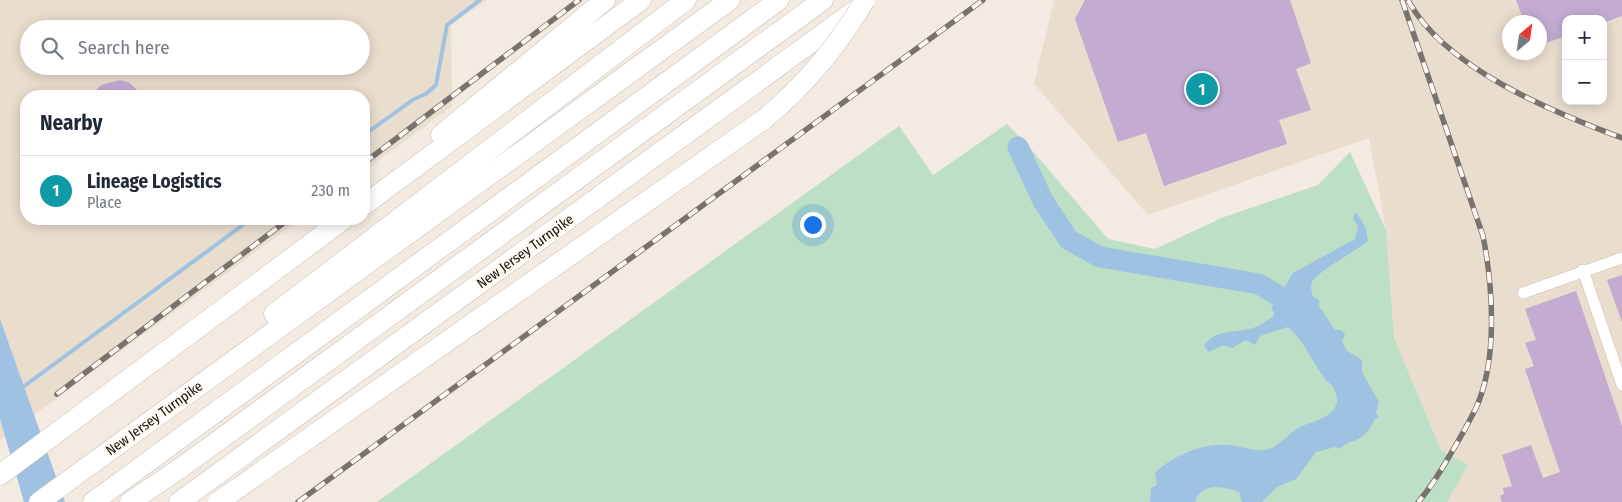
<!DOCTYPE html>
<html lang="en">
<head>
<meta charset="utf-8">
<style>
  :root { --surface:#fff; --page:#f2f2f3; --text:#1f2937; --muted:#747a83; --line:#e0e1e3; --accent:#2563eb }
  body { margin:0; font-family:"Fira Sans Condensed",sans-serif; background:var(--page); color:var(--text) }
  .controls { position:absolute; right:15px; top:15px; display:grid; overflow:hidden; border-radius:10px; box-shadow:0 2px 12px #0003 }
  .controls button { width:45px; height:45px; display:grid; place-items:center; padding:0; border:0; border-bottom:1px solid var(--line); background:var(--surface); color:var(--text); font:25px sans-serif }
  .compass { position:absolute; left:1502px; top:15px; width:45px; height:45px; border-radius:50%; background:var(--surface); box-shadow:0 2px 12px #0003; rotate:29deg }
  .you { position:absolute; left:812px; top:224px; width:18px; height:18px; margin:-12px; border:4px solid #fff; border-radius:50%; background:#1a73e8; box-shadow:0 0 0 8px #1a73e833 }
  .badge { display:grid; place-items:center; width:32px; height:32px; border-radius:50%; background:var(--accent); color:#fff; font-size:16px; font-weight:700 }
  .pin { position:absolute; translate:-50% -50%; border:2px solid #fff; box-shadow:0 1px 5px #0006 }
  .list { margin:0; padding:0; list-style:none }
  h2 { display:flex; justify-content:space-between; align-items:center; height:65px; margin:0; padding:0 20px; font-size:21px }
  h2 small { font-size:16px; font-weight:400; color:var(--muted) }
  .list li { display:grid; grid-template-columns:32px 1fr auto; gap:15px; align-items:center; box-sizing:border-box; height:70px; padding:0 20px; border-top:1px solid var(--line) }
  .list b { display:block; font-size:19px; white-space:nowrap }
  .list p { margin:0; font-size:16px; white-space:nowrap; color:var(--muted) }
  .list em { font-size:16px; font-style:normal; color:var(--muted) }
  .icon { flex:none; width:28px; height:28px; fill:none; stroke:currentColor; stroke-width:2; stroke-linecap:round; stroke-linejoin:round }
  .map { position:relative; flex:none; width:1622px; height:502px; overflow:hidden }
  .search { position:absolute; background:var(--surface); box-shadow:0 2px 12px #0003; left:20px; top:20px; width:350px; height:55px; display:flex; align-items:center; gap:12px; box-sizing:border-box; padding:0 18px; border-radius:28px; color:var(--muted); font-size:19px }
  .panel { position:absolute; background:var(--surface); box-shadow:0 2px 12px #0003; left:20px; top:90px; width:350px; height:135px; border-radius:20px }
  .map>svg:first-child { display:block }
  .built { fill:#e9ddcd; fill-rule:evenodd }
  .green { fill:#bcdfc5 }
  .water { fill:#9fc1e2 }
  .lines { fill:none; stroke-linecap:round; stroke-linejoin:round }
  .stream { stroke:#9fc1e2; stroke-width:4 }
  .river { stroke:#9fc1e2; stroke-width:21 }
  .building { fill:#c3abd2 }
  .street-casing { stroke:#c6bfb6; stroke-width:12 }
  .highway-casing { stroke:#c6bfb6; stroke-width:21 }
  .street { stroke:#fff; stroke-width:11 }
  .highway { stroke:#fff; stroke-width:20 }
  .rail-casing { stroke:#78736d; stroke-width:5.5 }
  .rail { stroke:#fff9f1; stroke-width:4; stroke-dasharray:11; stroke-linecap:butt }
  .highway-bridge-casing { stroke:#c6bfb6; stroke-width:21; stroke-linecap:butt }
  .highway-bridge { stroke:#fff; stroke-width:20 }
  .labels { text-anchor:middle; stroke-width:5; stroke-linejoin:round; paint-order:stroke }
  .street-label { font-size:14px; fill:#120f0c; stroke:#fff9f1 }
</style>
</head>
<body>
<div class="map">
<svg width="1622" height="502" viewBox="0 0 1622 502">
  <rect width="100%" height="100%" fill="#f3ebe1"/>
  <!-- built -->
  <path class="built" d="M0,0H487L451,25L452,106L364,171V96H26V219H300L0,440ZM29,29H361V66H29Z
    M1054,0H1622V502H1447L1468,465L1441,450L1394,338L1386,230L1369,138L1148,215L1034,84ZM1566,19H1603V101H1566ZM1510,22H1540V52H1510Z"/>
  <!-- green -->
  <path class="green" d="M1007,124L1031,149L1108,239L1155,249L1224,217L1318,185L1350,152L1386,230L1394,338L1441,450L1468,465L1447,502H377L899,126L933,175Z"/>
  <!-- water -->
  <path class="water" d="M1356,212L1366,228L1368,241C1356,251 1318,271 1312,282C1310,287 1312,293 1313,297L1319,300V306L1335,330H1341L1345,334L1342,341L1347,351L1362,360V372L1379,402L1376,413L1379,417L1375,419C1371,425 1369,433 1360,438C1351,443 1349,441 1339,449L1335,447L1316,452L1296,479L1277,487L1262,502H1242L1239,492C1222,486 1202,482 1195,502H1150L1151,488L1157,485L1155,473C1172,456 1203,443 1228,445C1240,445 1252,452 1265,450C1279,448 1288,433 1300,427C1312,421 1332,419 1337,403C1338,400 1336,392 1334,389C1333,385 1327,382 1324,378C1312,360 1303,340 1288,327L1260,336L1255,345L1246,340L1232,348L1223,345L1209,352L1204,346C1214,329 1236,333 1253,328C1260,326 1267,320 1274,316V312L1271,309L1293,273L1355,239L1358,226L1353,218Z
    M0,319L65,502H24L0,419Z"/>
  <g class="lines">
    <!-- stream -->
    <path class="stream" d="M364,135L414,99L426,94L436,85L447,25L480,0
      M23,387L251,219"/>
    <!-- river -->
    <path class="river" d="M1018,147L1043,201L1069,240L1100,257L1259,284L1292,304L1300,313"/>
  </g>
  <!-- building -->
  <path class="building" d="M1085,0H1290L1311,63L1296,69L1311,110L1279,120L1287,144L1164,186L1146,133L1118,142L1075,19Z
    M1516,0H1622V16L1603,23V19H1566V36L1540,45V22H1524Z
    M120,80L130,83L143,96H91L101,85Z
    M1622,275V322L1607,280Z
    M1576,291L1622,426V502H1502L1500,496L1504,494L1503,488L1512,486L1502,455L1531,445L1543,478L1560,472L1525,369L1534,366L1525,343L1536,340L1525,309Z"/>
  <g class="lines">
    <!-- street casing -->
    <g class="street-casing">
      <path id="street" d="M1583,270L1622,385
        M1523,293L1622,258"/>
    </g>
    <!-- highway casing -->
    <g class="highway-casing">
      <path id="highway" d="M441,135L605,0
        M364,205L641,0
        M274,314L686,0
        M0,475L344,219
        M39,502L730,0
        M93,502L779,0
        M130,502L182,467L823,0
        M179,502L860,7"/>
    </g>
    <!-- street -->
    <use href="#street" class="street"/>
    <!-- highway -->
    <use href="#highway" class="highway"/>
    <!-- rail casing -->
    <g class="rail-casing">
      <path id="rail" d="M1402,0L1483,236C1493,287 1498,360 1476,408C1468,424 1459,440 1450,455C1440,472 1431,488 1418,502
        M1408,0C1444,68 1553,112 1622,138
        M364,163L579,0
        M57,394L289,219
        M298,502L983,0"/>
    </g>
    <!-- rail -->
    <use href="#rail" class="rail"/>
    <!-- highway-bridge casing -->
    <g class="highway-bridge-casing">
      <path id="highway-bridge" d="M218,502L763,120C805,86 837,47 865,0"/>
    </g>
    <!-- highway-bridge -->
    <use href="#highway-bridge" class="highway-bridge"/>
  </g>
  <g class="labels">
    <!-- street labels -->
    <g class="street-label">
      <text transform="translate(525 251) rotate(-36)" y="5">New Jersey Turnpike</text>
      <text transform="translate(154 418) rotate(-36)" y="5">New Jersey Turnpike</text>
    </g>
  </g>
</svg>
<div class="controls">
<button>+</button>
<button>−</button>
</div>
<svg class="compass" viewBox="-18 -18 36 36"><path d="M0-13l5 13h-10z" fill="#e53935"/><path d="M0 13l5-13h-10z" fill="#747a83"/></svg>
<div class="you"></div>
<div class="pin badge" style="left:1202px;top:89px;background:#0f9aa8">1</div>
<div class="search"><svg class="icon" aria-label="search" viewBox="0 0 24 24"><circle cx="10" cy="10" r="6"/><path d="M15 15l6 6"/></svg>Search here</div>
<section class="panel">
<h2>Nearby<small></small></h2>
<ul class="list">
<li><span class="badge" style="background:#0f9aa8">1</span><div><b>Lineage Logistics</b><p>Place</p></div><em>230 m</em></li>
</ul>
</section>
</div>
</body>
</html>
